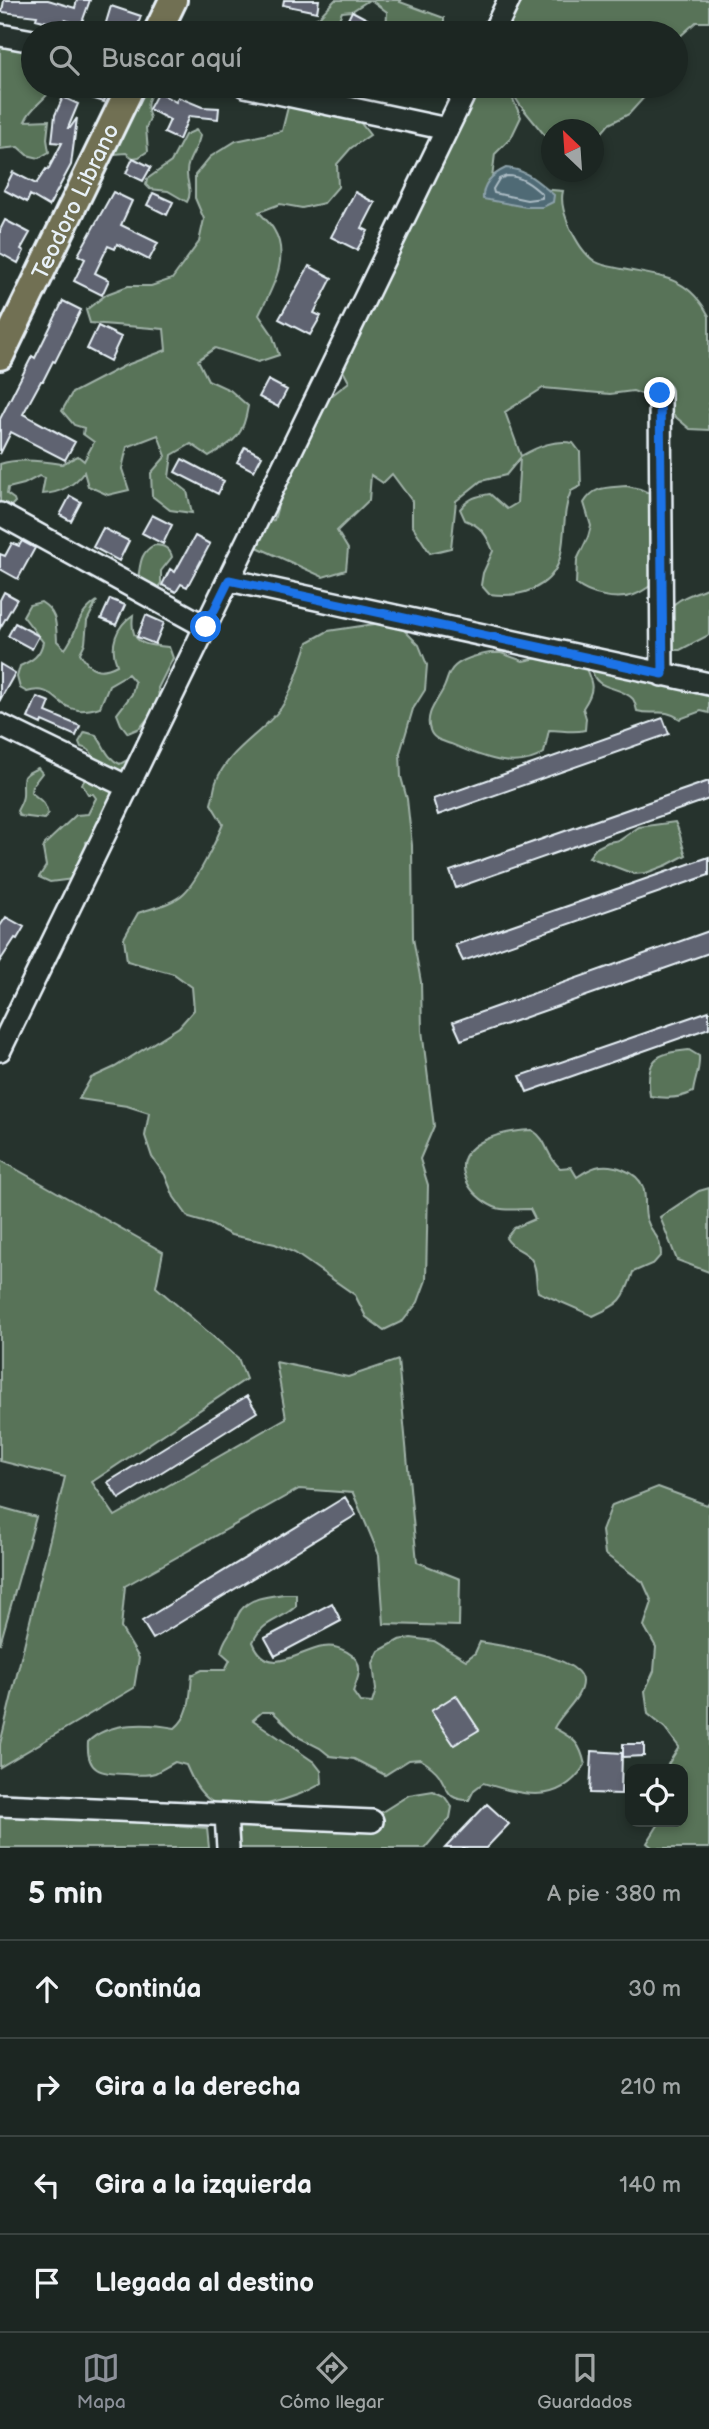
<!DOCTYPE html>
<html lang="es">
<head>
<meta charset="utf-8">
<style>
  :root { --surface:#1c2622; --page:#252e2a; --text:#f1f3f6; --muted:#a0a5a5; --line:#3a4340; --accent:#8c9099 }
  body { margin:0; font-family:"Balsamiq Sans",sans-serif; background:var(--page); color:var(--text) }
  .controls { position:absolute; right:21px; bottom:21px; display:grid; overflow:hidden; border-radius:14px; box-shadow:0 4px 10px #0003 }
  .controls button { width:63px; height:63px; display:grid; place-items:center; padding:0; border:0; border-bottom:2px solid var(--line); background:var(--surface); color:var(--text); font:35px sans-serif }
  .compass { position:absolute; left:541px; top:119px; width:63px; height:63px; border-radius:50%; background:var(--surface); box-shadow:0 4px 10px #0003; rotate:335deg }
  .stop { position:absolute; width:21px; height:21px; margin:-16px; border:5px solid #1a73e8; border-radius:50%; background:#fff }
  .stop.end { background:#1a73e8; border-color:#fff; box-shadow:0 2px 7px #0008 }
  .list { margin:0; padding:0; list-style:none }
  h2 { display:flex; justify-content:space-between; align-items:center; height:91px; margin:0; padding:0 28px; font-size:30px }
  h2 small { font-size:23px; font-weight:400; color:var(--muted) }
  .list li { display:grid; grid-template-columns:46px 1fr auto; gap:21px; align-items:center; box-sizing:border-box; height:98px; padding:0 28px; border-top:2px solid var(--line) }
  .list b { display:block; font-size:26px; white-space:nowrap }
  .list em { font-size:23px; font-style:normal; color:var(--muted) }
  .icon { flex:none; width:38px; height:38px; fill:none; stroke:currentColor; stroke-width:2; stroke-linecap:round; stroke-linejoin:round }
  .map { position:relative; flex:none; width:709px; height:1848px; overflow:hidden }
  .search { position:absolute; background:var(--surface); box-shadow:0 4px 10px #0003; left:21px; right:21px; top:21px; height:77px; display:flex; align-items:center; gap:18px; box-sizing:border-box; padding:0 24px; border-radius:38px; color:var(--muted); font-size:26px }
  .sheet { height:483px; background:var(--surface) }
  nav { display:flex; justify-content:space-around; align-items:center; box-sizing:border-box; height:98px; border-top:2px solid var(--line); background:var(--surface); font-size:19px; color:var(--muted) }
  nav a { display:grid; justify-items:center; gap:4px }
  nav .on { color:var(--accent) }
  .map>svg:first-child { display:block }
  .green { fill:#597359; stroke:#a0b2a8; stroke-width:2 }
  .water { fill:#4f6b75; stroke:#8ca1a9; stroke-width:2 }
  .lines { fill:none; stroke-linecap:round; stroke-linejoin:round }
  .shore { stroke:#abbbc4; stroke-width:2 }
  .building { fill:#5f6471; stroke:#e8f1f8; stroke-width:2 }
  .minor-casing { stroke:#e8f1f8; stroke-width:26 }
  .major-casing { stroke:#e8f1f8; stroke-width:32 }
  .minor { stroke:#26332d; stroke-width:21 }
  .major { stroke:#716f52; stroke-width:26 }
  .route { stroke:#1a73e8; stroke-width:9 }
  .labels { text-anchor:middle; stroke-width:7; stroke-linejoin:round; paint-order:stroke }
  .street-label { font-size:23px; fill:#e8f1f8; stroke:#26332d }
</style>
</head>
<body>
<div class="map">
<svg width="709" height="1848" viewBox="0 0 709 1848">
  <rect width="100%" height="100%" fill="#26332d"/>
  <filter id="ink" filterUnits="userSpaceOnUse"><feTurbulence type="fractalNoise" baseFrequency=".0143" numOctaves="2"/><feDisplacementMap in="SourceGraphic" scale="14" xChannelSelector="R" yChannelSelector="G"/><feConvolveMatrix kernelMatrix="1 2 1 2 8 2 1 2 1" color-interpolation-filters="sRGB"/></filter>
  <g filter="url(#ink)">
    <!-- green -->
    <path class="green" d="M335,0H369L352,11L342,12L333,33H290L293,29L319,17Z
      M371,0H401L400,2L444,18V33H386L387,12Z
      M516,0H709V22H696L676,40V33H504Z
      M0,37L33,40V86H54C46,100 31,106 25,121L49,120L47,139L49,152L39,158L27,155L18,147L0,149Z
      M138,86H169L157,87C147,97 145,106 150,118L146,128L148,151L139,157L133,158L126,153L115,154L112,146Z
      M508,86H650L647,94L629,114L609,124L594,142V130H552L551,143L520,105Z
      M488,91L511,95L521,117L511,138L495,154L492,178L514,187L563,191C560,203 565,216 570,228C576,240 584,255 596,262C603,266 614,267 622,269C662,277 688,276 709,316V430L690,429L653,398L633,391L610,394L543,388L505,412L521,456C537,447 554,439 573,443L580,452L581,486L571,491C556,526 576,569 533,589C520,595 504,596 489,594L481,585L483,573L493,551C487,535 481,526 465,520L460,509C469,498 476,496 490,494L507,509L517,503L520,458L506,475L481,481L456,501L451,548L430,553L412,525V501L392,474L383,483L371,475L369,500L337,531L348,549L346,570L323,577L257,547L256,523L274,520L281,494L317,407L349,382L341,367L464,97Z
      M311,105L356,117L370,135L351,148L337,164L338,187L324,203L302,208L280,204L259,212C264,218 271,224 274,230C291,258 271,290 259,315L272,334L279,355L258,362L215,348L198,360L208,380L230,390L248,406C243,437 236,440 209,456L191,444L172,455L169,477L187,491L192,513L170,510L152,496L151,473L166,456L158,435L127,447L122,469L129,490L108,495L88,486L84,472C74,486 59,493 42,494L45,478L39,476L24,484L8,488L7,494L14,499L15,502L11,506H0V464C17,458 44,461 62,464L78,456L84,461L94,442L83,434L84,428L74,425L62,411L72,393L124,366L166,350L164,329L90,323L86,310L107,294L128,286H151L172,279L199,242L204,219L195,198V175L210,157L236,141L282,131L288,107Z
      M196,130L200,135C199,148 186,159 187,174C187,184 193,192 187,202L168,191L150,189L146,185L147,179L171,162L185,135Z
      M627,486L640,489L651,494L657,581C650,586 643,592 634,595C616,601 589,595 576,584L577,560L588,537L591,526L584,503C595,485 607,488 627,486Z
      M154,545C163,545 170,548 172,557L161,571V583L155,593L137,583C141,567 138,554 154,545Z
      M709,587V635L680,650H669C668,640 664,624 667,615C671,599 696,593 709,587Z
      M97,601L87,621L85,643L80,653C89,670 100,674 117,665C109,646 116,626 133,615C129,645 145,645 169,647L173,658L158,688L159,699L154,711L140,728L128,733L121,724L117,714L132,694L135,682L128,674L109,685L100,707C93,709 85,711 78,710C55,707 55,684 27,692L20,688L17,677L20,666C33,660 40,656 43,642L23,616L29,605L41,602C57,612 56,623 57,641L65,649C79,631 74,617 97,601Z
      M381,623L403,629L419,645L427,665L425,690L413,709L400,753L401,777L407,799L412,845L413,938L421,982L422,1030L434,1126L420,1159L428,1185L426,1280L418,1302L403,1321L384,1330L366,1317L355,1295L295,1253L275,1244L231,1235L210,1224L189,1218L174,1197L165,1175L152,1157L145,1136L149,1113L127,1106L79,1099L91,1078L115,1067L179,1027L194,1010L192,987L174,974L127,961L124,938L138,913C152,908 173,904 184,893C197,881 216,841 223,824L211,804C213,797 214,789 216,782C227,751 262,734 281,708C294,688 300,665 308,642L328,631Z
      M490,653H501L523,661L548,656L583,662C592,683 597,687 583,708L586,718L585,730C573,733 562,730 549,730L544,753C516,772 479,756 451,744C443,741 433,740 430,730C424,712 440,699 445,685C448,678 448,672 455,666C464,658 478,655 490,653Z
      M655,658C678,660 693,678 709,694V713L701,711L680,719C663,707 655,716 637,711C636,707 635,702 633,699C620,685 595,691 592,670L597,665Z
      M85,732L96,735C105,746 106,758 120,764L131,758L134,763L117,778C111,773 102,768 97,762C91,755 92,749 81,747L79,742Z
      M38,768L42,773L32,786L31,792C40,801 45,800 48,815L44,819L20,816L17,811C19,806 23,801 23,795C24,777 18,777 38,768Z
      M88,774L116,790L97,836L86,842L89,854L73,879L50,882L39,877L46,866L43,849L45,844L76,815L88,814L96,798L93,794H88L82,784Z
      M675,822C681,833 681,844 686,855L667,865L646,873L634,874L589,857L596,848L608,842L620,840L639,827Z
      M689,1050L699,1056C700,1070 695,1078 693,1092C679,1099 665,1099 650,1096C645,1059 655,1053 689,1050Z
      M532,1130C549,1141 545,1155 560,1168L571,1167L577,1177C583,1173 589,1169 596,1167C612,1163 637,1171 643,1187C647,1198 643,1210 647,1220C652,1236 660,1232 661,1255L654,1263L633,1272C624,1301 621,1303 593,1316L538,1292C535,1282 538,1267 531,1259C524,1249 514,1251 506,1238L514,1228L535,1219L530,1209C519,1209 507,1211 497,1208C487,1205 473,1194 468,1184C446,1143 503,1131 532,1130Z
      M0,1160L163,1252L156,1287L238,1358L246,1379L92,1482L115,1516L286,1418L276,1362L348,1377L398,1360L417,1562L460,1579L459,1626L384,1624L379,1555L353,1493L299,1489L125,1586L121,1628L139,1658L134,1688L0,1767V1744L65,1477L0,1461Z
      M709,1188V1272L677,1260L660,1217L699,1191Z
      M658,1487L707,1505L709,1502V1848H653L647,1843L660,1822H683V1769H665L679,1747L665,1728L648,1714L645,1691L654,1671L656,1647L644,1626L652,1602L643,1582L605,1554L602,1531L612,1505Z
      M0,1507L36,1517L0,1644Z
      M284,1594H296V1606C281,1621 262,1620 253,1642C268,1679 298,1651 323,1647C337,1644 361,1655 359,1671C359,1677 355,1685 353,1692L360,1702L372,1703L376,1690L373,1663L379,1651L399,1640L411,1638L434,1641L466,1660L475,1653L480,1642C501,1646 583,1656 582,1682C582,1698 561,1713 554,1728C574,1739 580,1742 585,1765C559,1806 523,1795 483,1783L474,1790L469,1800C447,1800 449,1791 439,1775C434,1768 428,1764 420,1759L409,1760L385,1775L354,1759L330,1756L320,1748L300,1738L273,1712H262L253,1720L314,1762L321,1771L322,1783C300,1798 235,1818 211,1801C198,1792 192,1779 186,1765L175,1762C169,1765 162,1770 155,1773C146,1776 136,1775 127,1774C101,1774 86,1772 88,1742C108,1721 149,1723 175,1728C191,1715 190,1695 192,1675L202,1670H225L230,1660L221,1652C223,1642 226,1639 231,1631C235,1625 236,1616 241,1610C251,1597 270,1596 284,1594Z
      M433,1791L444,1796L452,1807L450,1818L425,1848H223L232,1820L377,1815L409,1795Z
      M0,1810L207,1828L209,1848H0Z"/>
    <!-- water -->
    <path class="water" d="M506,168C526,169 539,183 554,195L553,202L543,207H526L483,199C482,184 493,174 506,168Z"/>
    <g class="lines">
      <!-- shore -->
      <path class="shore" d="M507,176C521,176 532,185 542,194V198L527,200L494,193L493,189L499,179Z"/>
    </g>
    <!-- building -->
    <path class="building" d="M4,0H48L75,8L77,0H90L81,25L65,20L63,26L36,19L37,16L2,12Z
      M284,0H319L317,12L283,5Z
      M111,6L141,16L135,33H126L105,26Z
      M352,11L369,20L362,33L345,25Z
      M84,86H109L104,102L82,95Z
      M158,92L176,102L178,97L202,107L219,108L218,119L189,116L179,140L164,133L170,120L149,109Z
      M63,97L78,104L68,128H70L77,118L71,165L49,206L30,195L27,202L4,190L13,172L36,184L46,169L48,170L62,143L52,142L55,115Z
      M133,158L151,167L143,181L126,173Z
      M113,192L132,201L121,225L158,243L149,260L117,244L115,249L108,246L95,273L109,280L102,295L74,281L85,259L78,255Z
      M355,192L375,203L362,228L368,231L357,250L331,237Z
      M153,193L173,202L167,215L147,205Z
      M5,220L30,233L21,249L24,251L18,263L0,253V230Z
      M309,266L332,278L314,313L321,316L310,335L279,319Z
      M63,301L81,310L55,362L53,361L43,381H41L23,414L75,442L65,460L11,432L0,454V419L32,356L35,358Z
      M98,326L121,337L110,361L87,349Z
      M268,380L287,390L278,407L259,397Z
      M245,447L262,456L254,471L237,462Z
      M182,459L224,481L218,494L175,472Z
      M70,496L81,502L71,521L60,515Z
      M152,515L172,525L163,544L142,533Z
      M103,528L129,541L119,561L93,547Z
      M195,536L210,544L187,587L181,584L176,592L162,585L170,569L175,572Z
      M22,541L35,548L18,579L0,569V554L5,556L12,543L19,546Z
      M4,592L17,599L0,628V600Z
      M110,599L125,605L116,625L101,619Z
      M146,615L164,623L155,644L137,637Z
      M15,623L39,636L32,649L8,636Z
      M0,664L15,673L0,700Z
      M37,697L50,702L46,712L80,726L76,736L42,721L41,724L28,718Z
      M663,718L669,734L438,815L433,799Z
      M709,781V799L456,888L450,871Z
      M709,857V875L463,961L455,945Z
      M6,917L24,927L17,939L15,938L0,961V926Z
      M709,931V953L461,1040L453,1022Z
      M709,1011V1028L527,1092L520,1076Z
      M247,1396L257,1412L119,1499L108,1482Z
      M345,1497L356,1515L153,1639L142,1621Z
      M332,1603L341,1621L275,1656L265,1638Z
      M456,1695L479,1730L454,1745L431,1711Z
      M623,1744H644V1756L623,1757Z
      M592,1751L622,1753L621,1794L590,1793Z
      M487,1804L509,1824L486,1848H445Z"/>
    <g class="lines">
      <!-- minor casing -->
      <g class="minor-casing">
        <path id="minor" d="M493,33L509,0
          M0,35L33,41
          M245,86L447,129
          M660,393L662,675
          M0,514L206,627
          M229,580L709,684
          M0,725L128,787
          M0,1050L468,86
          M0,1805L372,1821
          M226,1815L228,1848"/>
      </g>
      <!-- major casing -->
      <g class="major-casing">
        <g id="major">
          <path d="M157,33L173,0"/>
          <path id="s1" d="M0,356L131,86"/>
        </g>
      </g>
      <!-- minor -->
      <use href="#minor" class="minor"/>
      <!-- major -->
      <use href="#major" class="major"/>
    </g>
  </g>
  <g class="lines" filter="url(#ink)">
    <!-- route -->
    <path class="route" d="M206,627L229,580L663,674L660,393"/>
  </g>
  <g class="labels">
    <!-- street labels -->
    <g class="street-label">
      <text dy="8" stroke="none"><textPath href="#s1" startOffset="172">Teodoro Librano</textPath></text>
    </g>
  </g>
</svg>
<div class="controls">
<button><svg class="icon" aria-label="locate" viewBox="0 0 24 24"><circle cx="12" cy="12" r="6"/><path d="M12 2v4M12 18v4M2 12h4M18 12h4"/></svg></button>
</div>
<svg class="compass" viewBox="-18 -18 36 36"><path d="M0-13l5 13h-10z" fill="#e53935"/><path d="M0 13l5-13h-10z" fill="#a0a5a5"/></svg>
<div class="stop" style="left:206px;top:627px"></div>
<div class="stop end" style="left:660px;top:393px"></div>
<div class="search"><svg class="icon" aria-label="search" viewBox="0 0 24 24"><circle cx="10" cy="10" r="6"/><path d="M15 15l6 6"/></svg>Buscar aquí</div>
</div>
<section class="sheet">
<h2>5 min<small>A pie · 380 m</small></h2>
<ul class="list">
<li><svg class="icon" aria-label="ahead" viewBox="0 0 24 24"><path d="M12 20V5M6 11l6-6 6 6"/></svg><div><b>Continúa</b></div><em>30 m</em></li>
<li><svg class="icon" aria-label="right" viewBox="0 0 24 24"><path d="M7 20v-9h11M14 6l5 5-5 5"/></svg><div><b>Gira a la derecha</b></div><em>210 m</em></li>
<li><svg class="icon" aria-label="left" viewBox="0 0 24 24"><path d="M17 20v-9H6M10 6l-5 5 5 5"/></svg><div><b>Gira a la izquierda</b></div><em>140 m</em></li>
<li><svg class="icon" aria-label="arrive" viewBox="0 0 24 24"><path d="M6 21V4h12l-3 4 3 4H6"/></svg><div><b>Llegada al destino</b></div></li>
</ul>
</section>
<nav>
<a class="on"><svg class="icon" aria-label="map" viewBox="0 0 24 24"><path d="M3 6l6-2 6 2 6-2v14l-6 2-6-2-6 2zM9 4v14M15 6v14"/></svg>Mapa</a>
<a><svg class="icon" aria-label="directions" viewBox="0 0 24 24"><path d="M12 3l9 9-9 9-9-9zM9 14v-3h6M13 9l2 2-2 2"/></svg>Cómo llegar</a>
<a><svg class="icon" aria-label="saved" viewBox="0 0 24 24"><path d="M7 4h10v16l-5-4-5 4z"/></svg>Guardados</a>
</nav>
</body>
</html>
